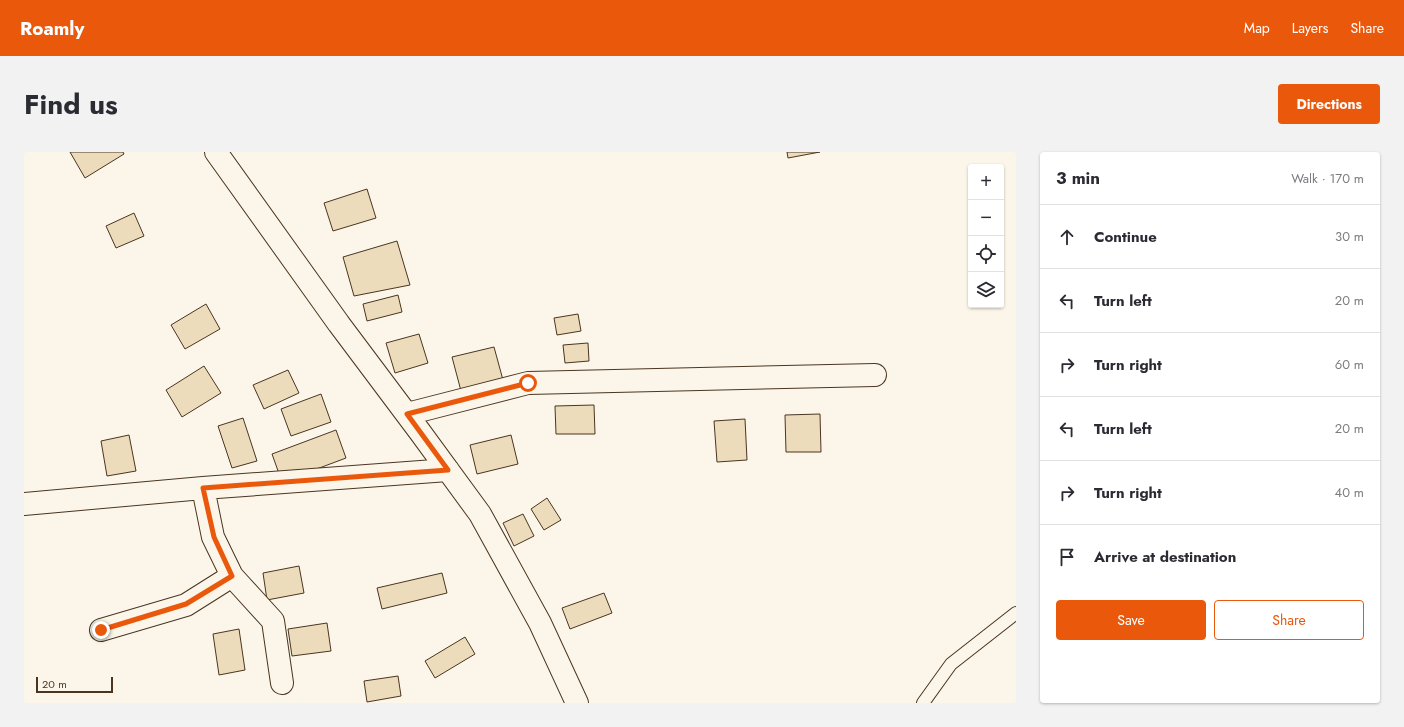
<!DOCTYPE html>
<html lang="en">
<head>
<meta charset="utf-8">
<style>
  :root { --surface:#fff; --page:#f2f2f3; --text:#2b2b33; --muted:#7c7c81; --line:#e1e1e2; --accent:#ea580c }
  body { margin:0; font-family:Jost,sans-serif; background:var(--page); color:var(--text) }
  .controls { position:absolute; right:12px; top:12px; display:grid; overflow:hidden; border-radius:4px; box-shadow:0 1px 3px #0004 }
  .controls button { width:36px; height:36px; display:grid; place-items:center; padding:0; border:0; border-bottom:1px solid var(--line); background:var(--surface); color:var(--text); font:20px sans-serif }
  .scale { position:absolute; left:12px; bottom:10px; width:77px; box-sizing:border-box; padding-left:4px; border:2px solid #4a3520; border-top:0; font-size:11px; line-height:14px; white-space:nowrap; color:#4a3520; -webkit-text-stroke:3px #fbf6e9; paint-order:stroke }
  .stop { position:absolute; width:12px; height:12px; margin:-9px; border:3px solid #ea580c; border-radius:50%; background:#fff }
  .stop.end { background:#ea580c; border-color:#fff; box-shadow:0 1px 4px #0008 }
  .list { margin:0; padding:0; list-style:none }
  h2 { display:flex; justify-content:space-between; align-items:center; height:52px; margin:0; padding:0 16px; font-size:17px }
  h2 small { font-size:13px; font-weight:400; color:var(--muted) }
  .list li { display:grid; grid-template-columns:26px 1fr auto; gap:12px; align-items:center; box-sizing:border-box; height:64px; padding:0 16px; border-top:1px solid var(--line) }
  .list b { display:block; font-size:15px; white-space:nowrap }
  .list em { font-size:13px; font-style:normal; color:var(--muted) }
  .actions { display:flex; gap:8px; padding:12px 16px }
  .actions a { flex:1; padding:9px 0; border:1px solid var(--accent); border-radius:4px; text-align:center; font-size:14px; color:var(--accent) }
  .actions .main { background:var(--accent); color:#fff }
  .icon { flex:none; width:22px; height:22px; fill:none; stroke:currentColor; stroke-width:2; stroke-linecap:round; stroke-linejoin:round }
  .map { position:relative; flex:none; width:992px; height:551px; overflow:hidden; border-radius:4px }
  header { display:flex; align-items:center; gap:24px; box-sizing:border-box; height:56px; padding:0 20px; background:var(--accent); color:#fff }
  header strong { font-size:19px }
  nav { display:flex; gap:22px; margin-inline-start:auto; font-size:14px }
  .intro { display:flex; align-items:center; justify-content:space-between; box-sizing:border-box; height:96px; padding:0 24px }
  h1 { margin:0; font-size:28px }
  .button { padding:10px 18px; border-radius:4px; background:var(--accent); color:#fff; font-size:14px; font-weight:700 }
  main { display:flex; gap:24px; padding:0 24px }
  aside { flex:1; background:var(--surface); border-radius:4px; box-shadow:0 1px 3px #0004 }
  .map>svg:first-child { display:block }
  .building { fill:#ecdcbc; stroke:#4a3520 }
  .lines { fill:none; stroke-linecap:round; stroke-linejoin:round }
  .service-casing { stroke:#4a3520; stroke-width:14 }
  .minor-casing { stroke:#4a3520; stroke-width:24 }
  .service { stroke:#fbf6e9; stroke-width:12 }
  .minor { stroke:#fbf6e9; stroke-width:22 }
  .route { stroke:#ea580c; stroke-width:5 }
</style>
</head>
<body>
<header>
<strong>Roamly</strong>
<nav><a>Map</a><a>Layers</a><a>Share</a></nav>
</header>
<div class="intro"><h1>Find us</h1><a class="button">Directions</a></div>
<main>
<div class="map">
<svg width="992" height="551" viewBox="0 0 992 551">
  <rect width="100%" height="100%" fill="#fbf6e9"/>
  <!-- building -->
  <path class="building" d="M46,0H99L100,2L61,26Z
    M763,0H796L764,6Z
    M343,37L352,66L309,79L300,51Z
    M110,61L120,84L92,96L82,74Z
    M373,89L386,133L330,144L319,105Z
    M374,143L378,160L343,169L339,152Z
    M182,152L196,177L161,197L147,173Z
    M554,162L557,179L533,183L530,166Z
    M395,182L404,211L371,221L362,191Z
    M564,191L565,209L541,211L539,193Z
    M470,195L479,228L437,239L428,205Z
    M180,214L197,241L158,265L142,238Z
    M264,218L275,241L240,257L229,233Z
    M297,242L307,270L267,284L257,257Z
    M570,253L571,282H532L531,254Z
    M796,262L797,300H762L761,263Z
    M219,266L233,309L208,316L194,274Z
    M721,267L723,308L693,310L690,269Z
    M312,278L322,306L258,330L248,302Z
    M105,283L112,319L83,324L77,289Z
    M487,283L494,312L453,322L446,293Z
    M523,346L537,368L520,378L507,357Z
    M499,362L510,384L490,394L479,371Z
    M275,414L280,441L243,448L239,421Z
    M418,421L423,441L358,457L353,436Z
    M580,441L588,461L546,477L538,456Z
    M303,471L307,499L268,504L264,477Z
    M215,477L221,518L195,523L189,482Z
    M441,485L451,502L411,526L401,509Z
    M374,524L377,544L343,550L340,529Z"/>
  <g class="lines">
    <!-- service casing -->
    <g class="service-casing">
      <path id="service" d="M899,551L927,512L992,461"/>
    </g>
    <!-- minor casing -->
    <g class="minor-casing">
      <path id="minor" d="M192,0L315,172L396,280L456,362L516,471L553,551
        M383,262L504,231L851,223
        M179,336L189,385L208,424L249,469L258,531
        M0,352L179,336L424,318
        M77,478L162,453L208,424"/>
    </g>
    <!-- service -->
    <use href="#service" class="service"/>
    <!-- minor -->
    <use href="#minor" class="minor"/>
  </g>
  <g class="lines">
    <!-- route -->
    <path class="route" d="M77,478L162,452L208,424L190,385L179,336L424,318L383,262L504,231"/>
  </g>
</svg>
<div class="controls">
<button>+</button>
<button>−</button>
<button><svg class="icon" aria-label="locate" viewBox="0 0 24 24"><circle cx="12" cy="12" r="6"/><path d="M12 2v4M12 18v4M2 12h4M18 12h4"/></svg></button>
<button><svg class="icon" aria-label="layers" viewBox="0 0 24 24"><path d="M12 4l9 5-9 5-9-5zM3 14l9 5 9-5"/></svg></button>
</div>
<div class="scale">20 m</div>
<div class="stop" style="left:504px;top:231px"></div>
<div class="stop end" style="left:77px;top:478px"></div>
</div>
<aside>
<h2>3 min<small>Walk · 170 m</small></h2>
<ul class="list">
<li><svg class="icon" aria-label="ahead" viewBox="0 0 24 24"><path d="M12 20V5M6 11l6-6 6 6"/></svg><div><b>Continue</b></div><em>30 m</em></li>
<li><svg class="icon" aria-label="left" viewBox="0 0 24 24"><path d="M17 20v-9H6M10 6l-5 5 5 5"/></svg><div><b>Turn left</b></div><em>20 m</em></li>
<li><svg class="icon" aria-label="right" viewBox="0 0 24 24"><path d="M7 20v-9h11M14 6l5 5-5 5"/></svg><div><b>Turn right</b></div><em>60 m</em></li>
<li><svg class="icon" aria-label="left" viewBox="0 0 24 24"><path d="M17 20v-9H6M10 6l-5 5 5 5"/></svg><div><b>Turn left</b></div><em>20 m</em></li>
<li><svg class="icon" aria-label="right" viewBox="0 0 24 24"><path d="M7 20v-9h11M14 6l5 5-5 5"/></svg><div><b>Turn right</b></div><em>40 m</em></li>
<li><svg class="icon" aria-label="arrive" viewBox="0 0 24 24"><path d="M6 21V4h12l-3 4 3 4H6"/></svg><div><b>Arrive at destination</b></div></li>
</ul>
<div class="actions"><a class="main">Save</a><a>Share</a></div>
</aside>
</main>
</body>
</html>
